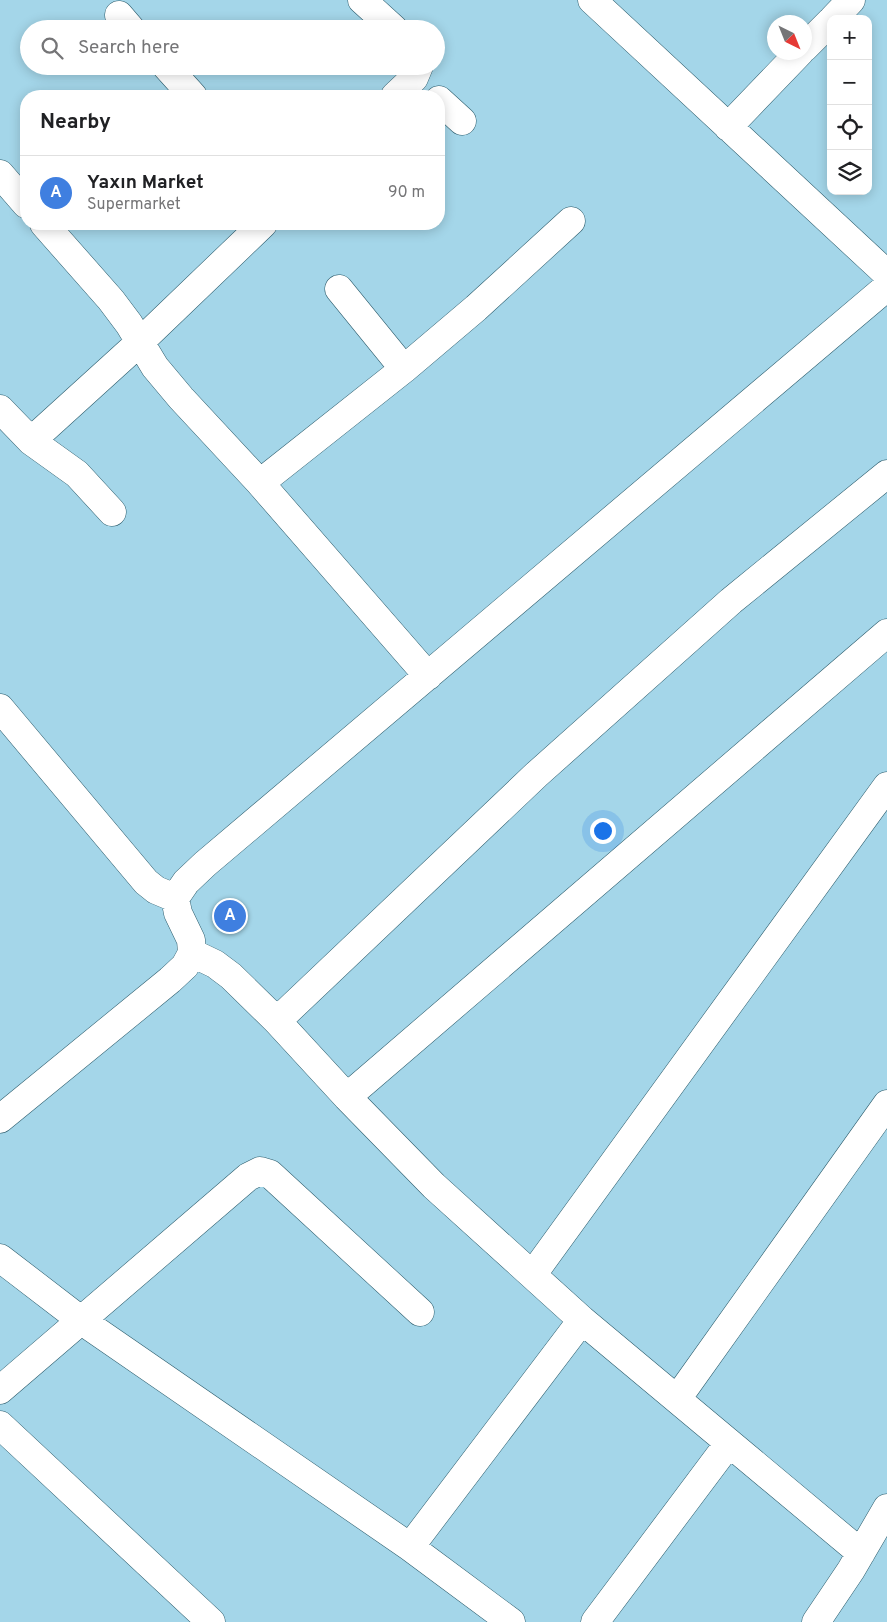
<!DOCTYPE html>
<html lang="en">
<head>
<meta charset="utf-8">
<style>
  :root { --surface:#fff; --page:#f2f2f2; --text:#202124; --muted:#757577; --line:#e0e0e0; --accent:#d93025 }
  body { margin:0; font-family:Overpass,sans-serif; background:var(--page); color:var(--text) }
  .controls { position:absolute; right:15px; top:15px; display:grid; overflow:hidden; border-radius:10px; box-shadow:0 2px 12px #0003 }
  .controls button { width:45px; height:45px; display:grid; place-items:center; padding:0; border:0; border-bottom:1px solid var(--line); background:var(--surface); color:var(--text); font:25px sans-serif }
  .compass { position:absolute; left:767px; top:15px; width:45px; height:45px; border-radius:50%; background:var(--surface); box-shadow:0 2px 12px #0003; rotate:137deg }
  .you { position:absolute; left:602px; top:830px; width:18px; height:18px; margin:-12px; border:4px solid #fff; border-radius:50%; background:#1a73e8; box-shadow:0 0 0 8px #1a73e833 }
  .badge { display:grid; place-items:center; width:32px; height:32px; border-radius:50%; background:var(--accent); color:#fff; font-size:16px; font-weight:700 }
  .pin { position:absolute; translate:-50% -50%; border:2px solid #fff; box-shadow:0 1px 5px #0006 }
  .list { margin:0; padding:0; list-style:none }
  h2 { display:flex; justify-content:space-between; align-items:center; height:65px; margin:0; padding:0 20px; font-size:21px }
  h2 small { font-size:16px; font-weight:400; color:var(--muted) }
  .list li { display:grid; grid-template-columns:32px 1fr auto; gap:15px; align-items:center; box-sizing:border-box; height:75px; padding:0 20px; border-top:1px solid var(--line) }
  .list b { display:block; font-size:19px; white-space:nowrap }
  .list p { margin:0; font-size:16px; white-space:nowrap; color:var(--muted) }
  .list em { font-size:16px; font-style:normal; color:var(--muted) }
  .icon { flex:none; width:28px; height:28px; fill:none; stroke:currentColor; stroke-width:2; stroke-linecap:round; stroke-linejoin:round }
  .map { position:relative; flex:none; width:887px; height:1622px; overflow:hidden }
  .search { position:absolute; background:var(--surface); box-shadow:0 2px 12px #0003; left:20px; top:20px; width:425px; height:55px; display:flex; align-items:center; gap:12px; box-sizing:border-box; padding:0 18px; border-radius:28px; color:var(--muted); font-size:19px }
  .panel { position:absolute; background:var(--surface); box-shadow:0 2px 12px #0003; left:20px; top:90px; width:425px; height:140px; border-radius:20px }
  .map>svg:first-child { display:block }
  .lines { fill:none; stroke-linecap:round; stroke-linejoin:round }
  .minor-casing { stroke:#2c5c6c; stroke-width:29 }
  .minor { stroke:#fff; stroke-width:28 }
</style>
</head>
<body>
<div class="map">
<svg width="887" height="1622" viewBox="0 0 887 1622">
  <rect width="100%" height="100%" fill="#a4d6e9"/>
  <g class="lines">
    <!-- minor casing -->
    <g class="minor-casing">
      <path id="minor" d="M362,0L394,29
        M592,0L887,274
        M119,15L131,29
        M833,19L851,0
        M804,48L831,21
        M166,66L193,96
        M395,96L414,78L419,66
        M439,100L462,121
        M728,127L800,52
        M0,174L26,204
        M44,224L111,300L129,324L155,367L181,398L260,483L428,676
        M339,289L404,369
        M0,409L31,441L77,474L112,512
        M31,441L140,342L263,224
        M260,483L404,369L476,308L571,221
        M0,708L146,882L156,890L175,898
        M192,953L215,964L231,976L277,1021L347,1097L434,1186L582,1320L861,1553
        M277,1021L536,775L731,601L887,474
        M347,1097L887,633
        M0,1119L170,980L185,966L192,953L191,940L178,913L175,898L186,882L205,864L887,287
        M0,1258L82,1321L410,1547L511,1622
        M533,1274L887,786
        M0,1390L248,1177L260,1171L270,1174L420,1312
        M677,1399L887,1104
        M0,1425L211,1622
        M410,1547L582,1320
        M595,1622L729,1443
        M816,1622L851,1570L887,1508"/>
    </g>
    <!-- minor -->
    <use href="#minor" class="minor"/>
  </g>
</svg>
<div class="controls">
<button>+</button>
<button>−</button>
<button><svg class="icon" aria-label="locate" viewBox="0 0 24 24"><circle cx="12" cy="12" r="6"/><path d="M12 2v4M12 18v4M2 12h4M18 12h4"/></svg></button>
<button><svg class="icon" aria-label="layers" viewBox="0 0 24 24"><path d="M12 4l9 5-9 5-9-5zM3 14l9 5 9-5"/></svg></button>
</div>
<svg class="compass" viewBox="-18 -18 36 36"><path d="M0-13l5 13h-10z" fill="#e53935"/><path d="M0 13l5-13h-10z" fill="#757577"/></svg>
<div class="you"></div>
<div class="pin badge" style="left:230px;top:916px;background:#3f7fe0">A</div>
<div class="search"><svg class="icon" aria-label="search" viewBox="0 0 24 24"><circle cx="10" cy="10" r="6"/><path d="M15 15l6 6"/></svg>Search here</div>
<section class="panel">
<h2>Nearby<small></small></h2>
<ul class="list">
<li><span class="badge" style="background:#3f7fe0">A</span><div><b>Yaxın Market</b><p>Supermarket</p></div><em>90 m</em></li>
</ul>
</section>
</div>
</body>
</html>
